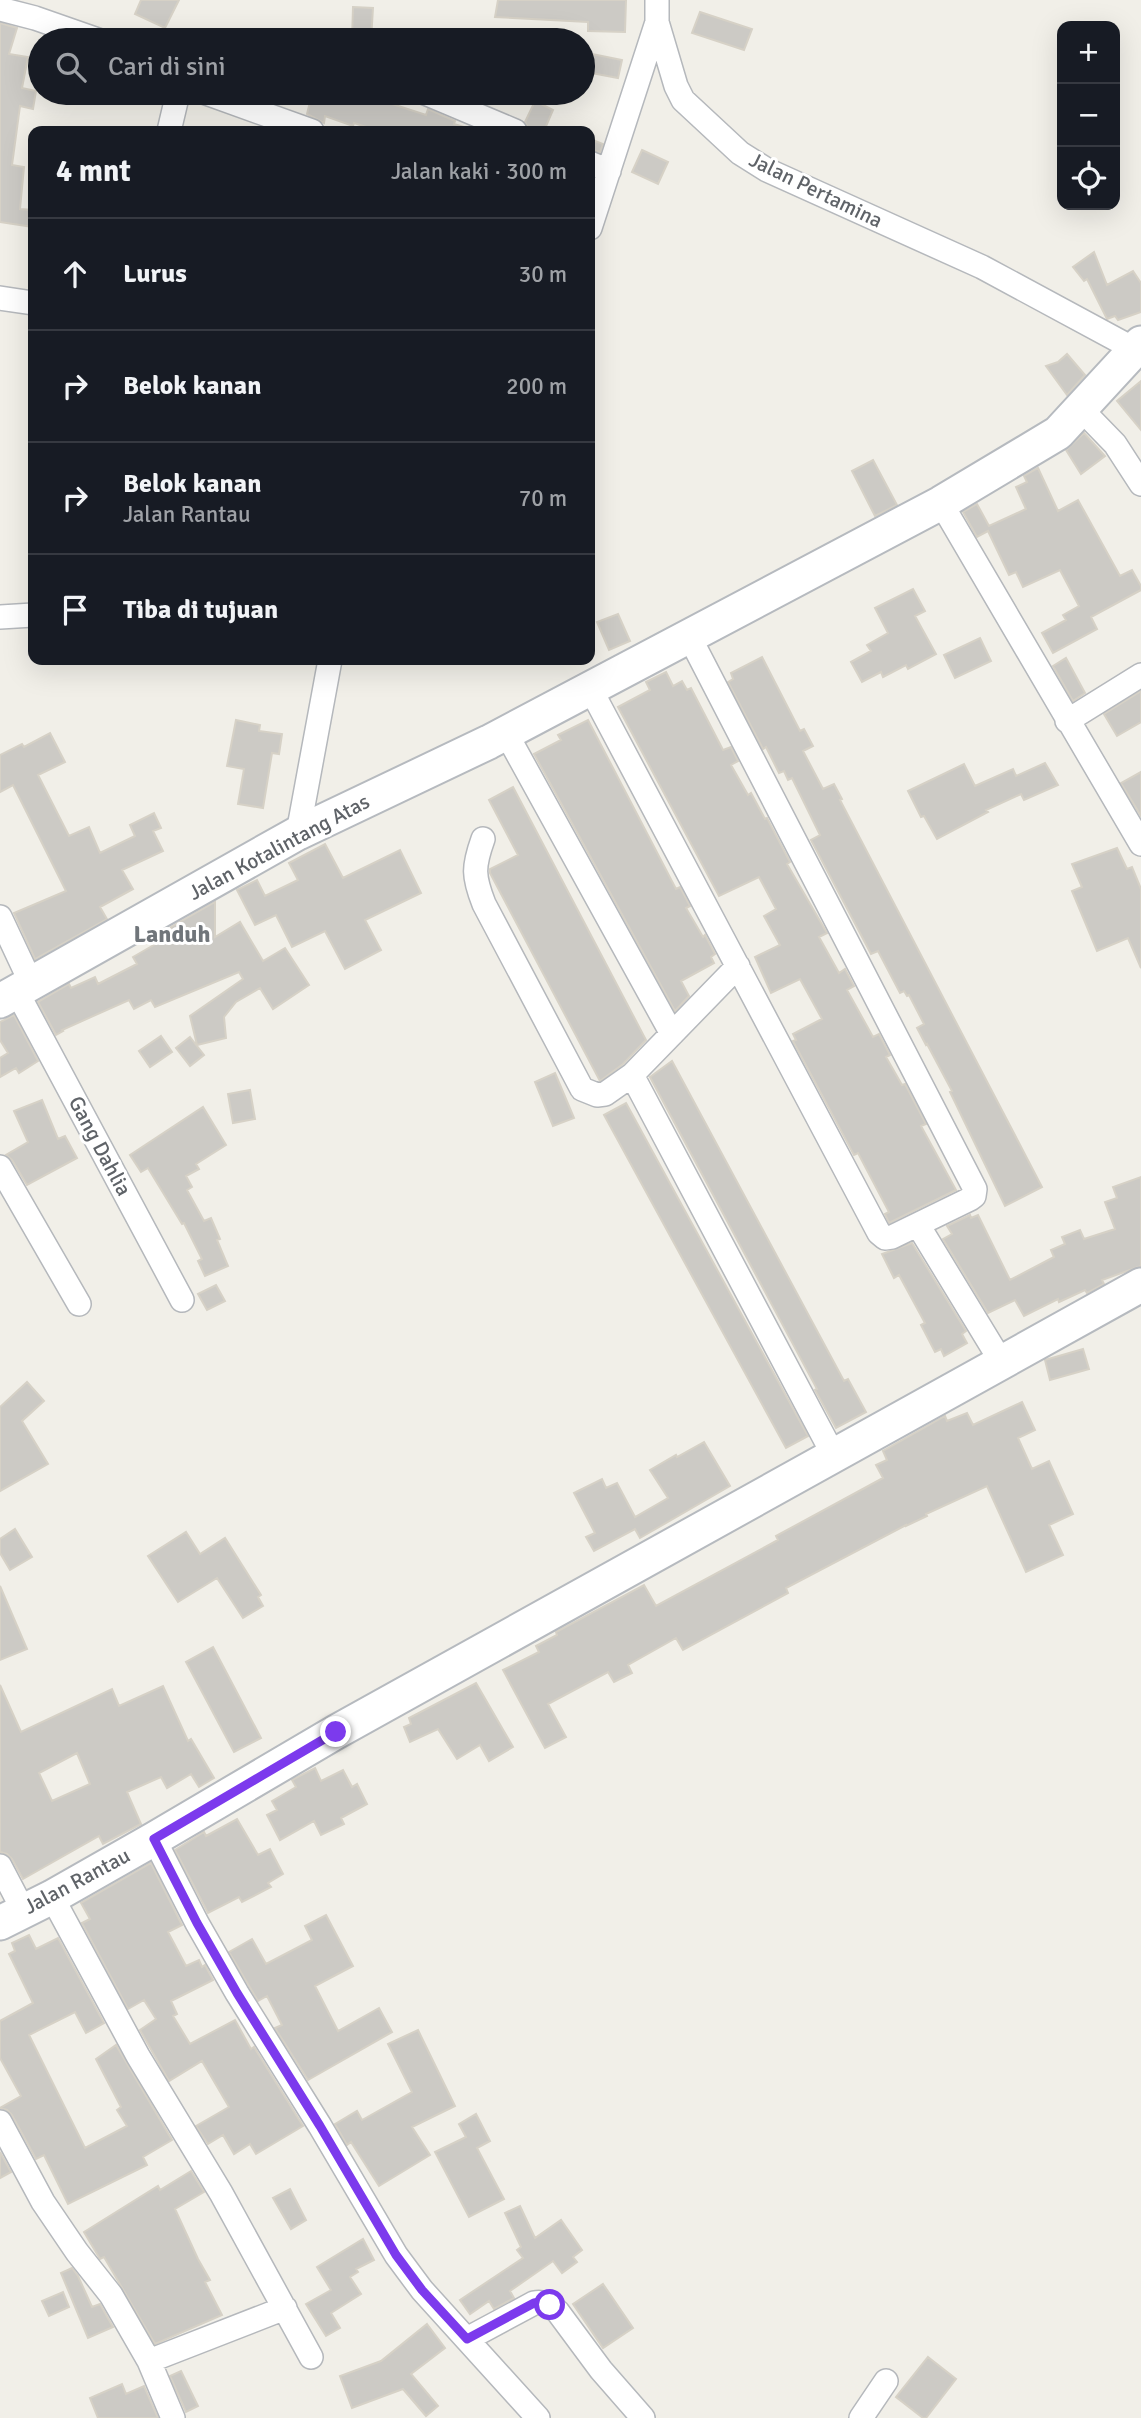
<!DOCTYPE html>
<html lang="id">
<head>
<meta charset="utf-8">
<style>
  :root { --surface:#171b24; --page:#242831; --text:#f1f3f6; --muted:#9ea1a6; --line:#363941 }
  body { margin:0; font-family:Signika,sans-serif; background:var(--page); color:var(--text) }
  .controls { position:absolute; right:21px; top:21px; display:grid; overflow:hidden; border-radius:14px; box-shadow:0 7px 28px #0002 }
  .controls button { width:63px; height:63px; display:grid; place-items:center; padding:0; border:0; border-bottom:2px solid var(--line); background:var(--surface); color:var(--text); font:35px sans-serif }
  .stop { position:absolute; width:21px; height:21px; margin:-16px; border:5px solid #7c3aed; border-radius:50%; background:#fff }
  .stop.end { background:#7c3aed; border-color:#fff; box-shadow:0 2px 7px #0008 }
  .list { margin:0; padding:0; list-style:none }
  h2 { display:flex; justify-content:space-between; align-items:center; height:91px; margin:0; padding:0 28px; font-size:30px }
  h2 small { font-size:23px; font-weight:400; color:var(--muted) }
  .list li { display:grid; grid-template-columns:46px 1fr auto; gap:21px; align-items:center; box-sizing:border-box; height:112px; padding:0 28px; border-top:2px solid var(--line) }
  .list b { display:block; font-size:26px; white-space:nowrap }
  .list p { margin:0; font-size:23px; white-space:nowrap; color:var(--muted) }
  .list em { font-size:23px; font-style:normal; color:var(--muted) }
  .icon { flex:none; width:38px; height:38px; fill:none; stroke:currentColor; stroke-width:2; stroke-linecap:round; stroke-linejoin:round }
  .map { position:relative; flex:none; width:1141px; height:2418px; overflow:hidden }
  .search { position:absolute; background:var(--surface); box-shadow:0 7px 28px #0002; left:28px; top:28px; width:567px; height:77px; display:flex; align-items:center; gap:18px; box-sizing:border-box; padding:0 24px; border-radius:38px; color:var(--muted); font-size:26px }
  .panel { position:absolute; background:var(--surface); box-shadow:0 7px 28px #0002; left:28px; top:126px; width:567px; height:539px; border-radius:14px }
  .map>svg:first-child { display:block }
  .building { fill:#cccac5; stroke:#d6d1c6; stroke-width:2; fill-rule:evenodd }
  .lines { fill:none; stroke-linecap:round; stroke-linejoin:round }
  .street-casing { stroke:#b5b8bc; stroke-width:26 }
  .secondary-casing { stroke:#b6babf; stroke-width:37 }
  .street { stroke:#fff; stroke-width:23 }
  .secondary { stroke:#fff; stroke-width:33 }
  .route { stroke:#7c3aed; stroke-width:9 }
  .labels { text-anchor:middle; stroke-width:6; stroke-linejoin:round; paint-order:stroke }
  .street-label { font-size:21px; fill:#5f6368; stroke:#fff }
  .quarter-label { font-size:24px; font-weight:bold; fill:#70757a; stroke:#fff }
</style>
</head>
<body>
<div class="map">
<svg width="1141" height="2418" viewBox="0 0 1141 2418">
  <rect width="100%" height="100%" fill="#f1efe8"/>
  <!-- building -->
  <path class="building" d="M141,0H179L165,28L135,14Z
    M498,0H626L625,32L588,31V22L495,17Z
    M353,7L373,8L371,40H352Z
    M700,12L752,29L744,50L692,33Z
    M0,23L17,28L9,54L28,57L22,88L36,91L33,109L20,106L12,165L24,167L20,209L33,210V227L0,222Z
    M587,53L622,60L618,78L586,72Z
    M347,93H379L377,99L426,115L428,109L455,121L454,124L467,128L466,131H379L354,123L353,126L325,116L324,123L307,114L312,94L344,102Z
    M535,101L553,110L544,131L529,130L525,122Z
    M590,139L603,144L600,152L590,149Z
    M642,150L668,162L658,184L632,172Z
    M1094,252L1107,285L1133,271L1141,283V312L1118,320L1115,316L1107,319L1087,279L1084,281L1073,267Z
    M1067,354L1085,375L1067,395L1046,366L1058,362Z
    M1141,381V430L1117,401Z
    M1084,433L1105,456L1081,474L1066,450Z
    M873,460L897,505L875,516L852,471Z
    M1038,468L1058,511L1078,500L1120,576L1132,570L1141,586V590L1091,617L1097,629L1053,653L1042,633L1066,620L1063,615L1079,606L1060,570L1023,587L1016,572L1009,575L988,531L977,537L963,512L977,504L989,526L1026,509L1016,487L1027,482L1024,476Z
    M913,589L925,611L915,616L936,654L908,669L906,665L883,677L881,672L862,682L851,662L871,651L867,645L888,633L875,608Z
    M618,614L630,641L609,650L597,622Z
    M980,638L991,661L955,678L944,655Z
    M762,657L800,731L804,729L813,746L803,751L823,789L834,784L842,799L840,800L1042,1187L1005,1206L950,1092L952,1091L927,1044L926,1045L917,1028L924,1024L909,995L907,996L904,991L900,993L878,951L871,954L811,840L820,835L792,778L788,780L784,771L779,773L766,747L763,749L728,682L733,679L731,673Z
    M1066,658L1085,693L1073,701L1053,666Z
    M666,672L673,686L682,681L687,690L691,688L723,750L731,747L738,761L731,765L748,795L751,793L765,819L767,818L790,862L787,864L827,933L819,937L839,973L845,969L854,986L847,990L873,1037L879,1034L890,1055L886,1057L902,1085L905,1084L926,1124L921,1126L956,1190L889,1223L885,1214L889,1212L858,1153L854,1155L793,1041L796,1040L793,1034L822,1019L800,979L771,993L755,957L780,945L764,916L776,909L759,877L719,896L618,707L650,690L646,682Z
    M1141,691V722L1117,736L1104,714Z
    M236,720L260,725L259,731L282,734L279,754L272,753L263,808L238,804L244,769L227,766Z
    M588,720L676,889L680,887L690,906L686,908L703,937L705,935L715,954L711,957L714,963L681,981L689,996L675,1011L534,754L561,740L558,735Z
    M50,733L65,762L38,775L69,836L89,827L100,853L135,836L130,825L154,813L161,828L153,831L163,851L122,870L133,889L100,907L107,919L35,959L14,913L66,891L13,785L0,792V755L22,744L24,747Z
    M1045,763L1058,785L1024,800L1021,794L986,810L988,812L937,839L924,816L921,817L908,791L964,764L975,786L1013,769L1016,776Z
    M1141,772V816L1121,783Z
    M513,787L646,1040L623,1064L600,1081L490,873V869L518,855L489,800Z
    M325,844L343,878L400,850L421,893L365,920L381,950L345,969L325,931L292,947L276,915L255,925L237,890L257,880L265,896L298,880L289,863Z
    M1117,848L1127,869L1132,867L1141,889V968L1128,938L1097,951L1072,891L1082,887L1072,864Z
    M215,902V937L240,922L263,961L285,948L309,985L273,1009L260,988L236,1002L224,1017L226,1038L197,1045L190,1016L243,979L239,972L155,1007L151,1000L134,1009L129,1000L62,1030L63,1031L56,1035L38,1002L69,984L71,988L95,977L98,984L137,964L133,957L171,935V927Z
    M14,1015L38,1061L19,1073L16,1068L0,1077V1058L8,1053L0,1040V1022Z
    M161,1036L172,1052L150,1067L139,1051Z
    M190,1037L204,1055L190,1066L176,1048Z
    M672,1061L844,1381L848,1379L866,1412L836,1428L815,1390L817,1389L650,1077Z
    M555,1073L574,1118L553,1126L535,1082Z
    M250,1090L255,1119L233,1123L228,1094Z
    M42,1100L58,1139L65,1136L77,1158L27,1185L12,1160L6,1155L28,1142L14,1111Z
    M626,1103L808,1436L786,1448L604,1115Z
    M203,1107L226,1145L196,1164L199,1169L186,1176L192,1187L187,1190L204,1221L211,1218L220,1239L217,1240L228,1266L205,1276L198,1261L202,1259L184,1223L182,1224L148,1168L141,1172L130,1155Z
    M1141,1177V1266L1102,1280L1104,1284L1087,1293L1085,1290L1059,1302L1058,1299L1024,1316L1015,1300L988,1313L943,1239L952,1234L947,1226L970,1215L971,1218L978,1215L1010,1280L1054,1257L1051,1250L1065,1244L1062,1237L1080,1230L1084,1239L1115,1229L1105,1202L1117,1198L1113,1187Z
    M912,1243L966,1331L962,1334L967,1343L944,1356L941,1349L935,1352L921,1325L925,1323L899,1275L894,1278L882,1254Z
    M216,1285L225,1301L207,1310L198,1294Z
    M1083,1349L1089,1369L1050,1380L1045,1360Z
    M27,1382L44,1401L22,1421L48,1464L0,1491V1407Z
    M1022,1402L1035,1430L1018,1438L1032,1469L1049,1461L1073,1514L1049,1525L1063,1555L1026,1572L987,1486L926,1514L927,1516L906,1526V1525L786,1588L788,1593L683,1650L676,1638L628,1665L632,1673L614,1682L608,1672L548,1704L566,1737L545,1748L503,1670L539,1652L536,1646L557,1635L556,1632L644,1585L656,1606L778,1540L776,1536L883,1478L876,1465L887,1460L883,1451L945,1416L947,1421L967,1413L973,1425Z
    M704,1442L730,1486L640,1538L635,1529L594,1551L586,1537L595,1533L574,1493L602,1479L606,1488L617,1483L635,1517L668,1498L650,1470L676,1455L677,1457Z
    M15,1529L32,1557L10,1570L0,1553V1539Z
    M186,1532L200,1554L225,1538L261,1595L258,1597L263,1606L243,1618L217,1578L178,1602L148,1556Z
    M0,1586L27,1649L0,1660Z
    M213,1647L261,1738L234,1752L186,1662Z
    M476,1683L513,1747L489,1761L480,1745L457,1759L438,1729L410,1742L404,1727L411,1724L409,1718Z
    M0,1685L21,1732L112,1689L119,1706L163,1686L188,1741L191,1739L214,1778L199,1787L191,1774L167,1788L161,1777L127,1792L141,1824L103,1844L99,1836L23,1879L12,1859L7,1854L0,1852ZM77,1753L90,1784L52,1801L39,1773Z
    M315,1768L321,1781L343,1770L352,1787L357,1784L367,1804L341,1818L344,1824L321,1835L314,1821L280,1840L267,1815L277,1810L272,1801L296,1787L292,1780Z
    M237,1819L258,1855L270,1849L283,1874L268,1883L271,1887L242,1902L239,1897L208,1913L175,1850L204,1832L206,1836Z
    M151,1863L182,1925L168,1932L186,1966L199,1960L202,1967L205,1965L213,1980L171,2001L177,2014L173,2016L190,2044L235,2020L251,2049L254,2047L303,2126L256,2154L250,2144L234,2154L223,2135L208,2144L196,2126L229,2107L202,2061L169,2081L140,2030L156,2019L144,2000L128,2009L82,1923L90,1919L81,1903Z
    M326,1915L353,1966L315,1986L338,2031L379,2008L392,2032L308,2080L275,2028L282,2025L267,1996L258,2001L229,1952L252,1939L266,1964L312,1940L305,1926Z
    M29,1935L36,1949L58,1938L104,2023L86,2033L75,2012L29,2035L85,2148L127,2126L117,2110L121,2107L96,2059L116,2045L172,2140L143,2157L147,2165L68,2204L44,2155L36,2159L12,2115L7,2110L0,2108L21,2096L0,2058V2021L33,2003L9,1954L15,1951L12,1943Z
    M418,2030L455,2106L412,2127L430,2155L379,2186L351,2142L347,2145L335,2124L357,2111L362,2120L412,2092L388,2044Z
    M476,2114L490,2141L477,2148L504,2199L469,2217L435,2152L466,2137L459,2124Z
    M0,2152L11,2172L0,2178Z
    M191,2171L204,2192L175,2209L198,2259L210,2280L205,2282L222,2315L155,2344L104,2257L100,2259L84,2232L158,2186L160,2190Z
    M290,2189L306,2220L291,2229L273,2198Z
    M520,2206L535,2238L561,2220L582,2250L573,2257L577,2262L562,2273L553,2261L510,2291L514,2298L494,2309L489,2301L470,2314L460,2300L523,2258L517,2250L521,2247L505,2213Z
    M363,2239L374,2260L356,2269L358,2272L350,2277L361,2294L331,2313L340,2328L326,2336L306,2304L331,2290L317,2267Z
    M72,2268L78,2276L92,2307L100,2304L113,2327L88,2338L61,2273Z
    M603,2284L633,2328L603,2348L573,2304Z
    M63,2292L69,2307L49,2316L42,2301Z
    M427,2324L445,2348L411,2374L438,2406L426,2416L403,2389L352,2408L340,2376L381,2361Z
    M928,2357L956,2379L926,2418H923L896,2397Z
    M181,2371L198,2406L186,2412L170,2376Z
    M122,2384L126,2394L144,2386L158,2418H98L90,2398Z"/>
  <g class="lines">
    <!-- street casing -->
    <g class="street-casing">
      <path id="street" d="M657,0V22L676,86L683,100L740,153L767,170L982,267L1134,349
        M0,9L35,18L98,40
        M206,93L312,131
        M425,93L515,131
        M169,131L178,93
        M590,163L609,171
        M590,228L657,22
        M0,298L33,303
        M1081,409L1115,444L1141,484
        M941,503L1141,844
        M0,617L33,615
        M590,688L879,1233L885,1238L892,1237L970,1199L974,1196L975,1189L689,636
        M1067,721L1141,675
        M506,733L672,1034
        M298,833L330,660
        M483,839C473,867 473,876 484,904L582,1089L597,1095L605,1094L632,1075L738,966
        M0,917L31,983
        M17,992L182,1300
        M632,1075L834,1456
        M0,1167L79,1304
        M918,1225L1002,1363
        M154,1839L197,1923L237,1993L320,2126L396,2255L422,2290L538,2418
        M0,1866L23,1910
        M52,1897L138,2056L221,2193L311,2357
        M0,2122L43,2202L77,2252L111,2295L149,2361L173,2418
        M467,2339L534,2303C544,2301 550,2305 558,2312L601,2370L643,2418
        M149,2361L285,2308
        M861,2418L886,2381"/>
    </g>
    <!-- secondary casing -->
    <g class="secondary-casing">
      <path id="secondary" d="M0,1001L298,833L489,742L941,503L1058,433L1141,343
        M0,1923L52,1897L154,1839L336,1732L1141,1285"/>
    </g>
    <!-- street -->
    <use href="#street" class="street"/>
    <!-- secondary -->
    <use href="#secondary" class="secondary"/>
  </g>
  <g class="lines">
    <!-- route -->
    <path class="route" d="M336,1732L154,1839L197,1923L237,1993L320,2126L396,2255L422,2290L467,2339L534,2303L540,2302L550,2305"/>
  </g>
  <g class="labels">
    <!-- street labels -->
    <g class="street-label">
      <text transform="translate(816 190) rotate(26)" y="7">Jalan Pertamina</text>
      <text transform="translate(279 847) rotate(-28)" y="7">Jalan Kotalintang Atas</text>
      <text transform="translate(100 1146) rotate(62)" y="7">Gang Dahlia</text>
      <text transform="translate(77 1881) rotate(-28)" y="7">Jalan Rantau</text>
    </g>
    <!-- quarter labels -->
    <g class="quarter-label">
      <text x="172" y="942">Landuh</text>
    </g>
  </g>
</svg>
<div class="controls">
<button>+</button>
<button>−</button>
<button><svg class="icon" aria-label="locate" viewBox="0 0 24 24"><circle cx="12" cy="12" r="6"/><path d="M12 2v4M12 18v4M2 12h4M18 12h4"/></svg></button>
</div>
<div class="stop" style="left:550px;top:2305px"></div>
<div class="stop end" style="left:336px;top:1732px"></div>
<div class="search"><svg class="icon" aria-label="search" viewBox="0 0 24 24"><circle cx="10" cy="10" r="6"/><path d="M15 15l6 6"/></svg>Cari di sini</div>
<section class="panel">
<h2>4 mnt<small>Jalan kaki · 300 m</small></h2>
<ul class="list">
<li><svg class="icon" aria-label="ahead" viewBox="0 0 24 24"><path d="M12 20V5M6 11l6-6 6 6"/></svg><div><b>Lurus</b></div><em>30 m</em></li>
<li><svg class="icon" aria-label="right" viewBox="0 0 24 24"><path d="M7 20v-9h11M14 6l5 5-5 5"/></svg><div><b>Belok kanan</b></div><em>200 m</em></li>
<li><svg class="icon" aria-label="right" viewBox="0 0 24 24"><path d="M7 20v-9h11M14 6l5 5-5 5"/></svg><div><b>Belok kanan</b><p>Jalan Rantau</p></div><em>70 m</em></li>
<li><svg class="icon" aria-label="arrive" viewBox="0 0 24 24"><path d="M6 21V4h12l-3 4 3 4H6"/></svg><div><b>Tiba di tujuan</b></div></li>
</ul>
</section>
</div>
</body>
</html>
